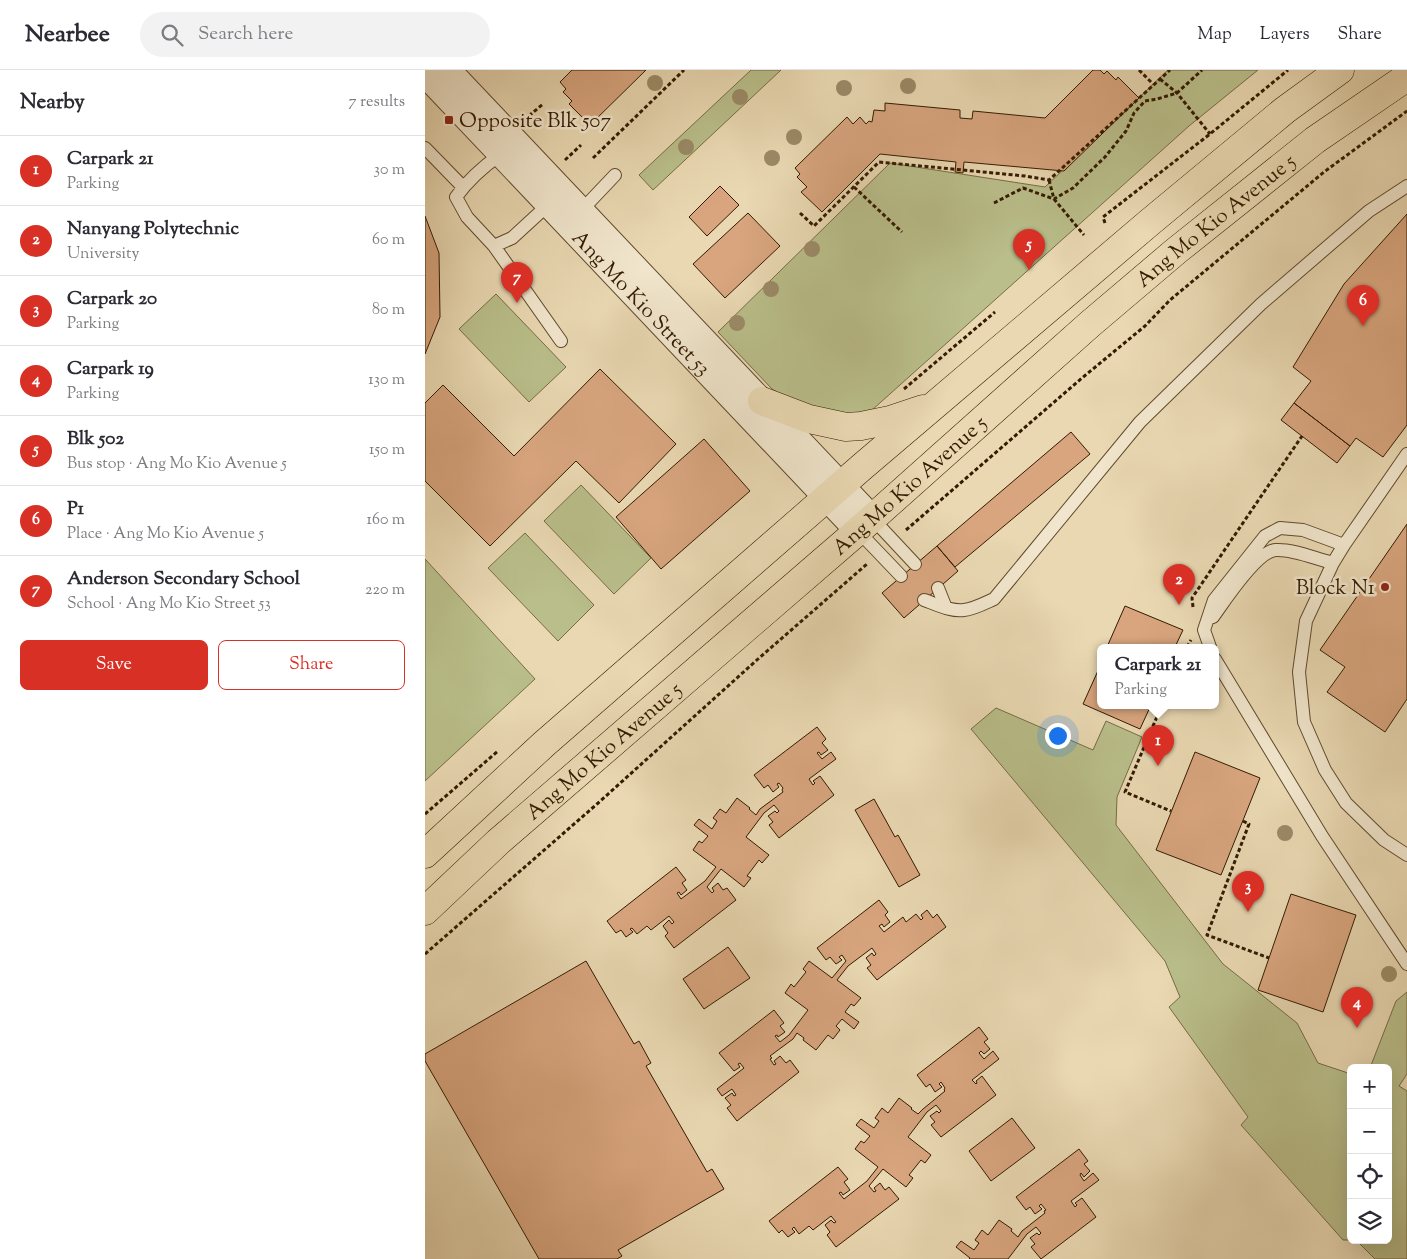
<!DOCTYPE html>
<html lang="en">
<head>
<meta charset="utf-8">
<style>
  :root { --surface:#fff; --page:#f2f2f3; --text:#2b2b33; --muted:#7c7c81; --line:#e1e1e2; --accent:#d93025 }
  body { margin:0; font-family:"Sorts Mill Goudy",serif; background:var(--page); color:var(--text) }
  .controls { position:absolute; right:15px; bottom:15px; display:grid; overflow:hidden; border-radius:8px; box-shadow:0 5px 20px #0002 }
  .controls button { width:45px; height:45px; display:grid; place-items:center; padding:0; border:0; border-bottom:1px solid var(--line); background:var(--surface); color:var(--text); font:25px sans-serif }
  .you { position:absolute; left:632px; top:665px; width:18px; height:18px; margin:-12px; border:4px solid #fff; border-radius:50%; background:#1a73e8; box-shadow:0 0 0 8px #1a73e833 }
  .badge { display:grid; place-items:center; width:32px; height:32px; border-radius:50%; background:var(--accent); color:#fff; font-size:16px; font-weight:700 }
  .pin { position:absolute; translate:-50% -41px; filter:drop-shadow(0 1px 2px #0008) }
  .pin::after { content:''; position:absolute; top:26px; width:18px; height:15px; background:inherit; clip-path:polygon(0 0,100% 0,50% 100%) }
  .popup { position:absolute; left:672px; top:574px; width:122px; height:65px; box-sizing:border-box; display:grid; place-content:center; border-radius:8px; background:var(--surface); filter:drop-shadow(0 1px 4px #0005); font-size:16px; white-space:nowrap; color:var(--muted) }
  .popup b { font-size:19px; color:var(--text) }
  .popup::after { content:''; position:absolute; left:50%; top:100%; margin-left:-10px; border:10px solid transparent; border-top-color:var(--surface) }
  .list { margin:0; padding:0; list-style:none }
  h2 { display:flex; justify-content:space-between; align-items:center; height:65px; margin:0; padding:0 20px; font-size:21px }
  h2 small { font-size:16px; font-weight:400; color:var(--muted) }
  .list li { display:grid; grid-template-columns:32px 1fr auto; gap:15px; align-items:center; box-sizing:border-box; height:70px; padding:0 20px; border-top:1px solid var(--line) }
  .list b { display:block; font-size:19px; white-space:nowrap }
  .list p { margin:0; font-size:16px; white-space:nowrap; color:var(--muted) }
  .list em { font-size:16px; font-style:normal; color:var(--muted) }
  .actions { display:flex; gap:10px; padding:15px 20px }
  .actions a { flex:1; padding:11px 0; border:1px solid var(--accent); border-radius:8px; text-align:center; font-size:18px; color:var(--accent) }
  .actions .main { background:var(--accent); color:#fff }
  .icon { flex:none; width:28px; height:28px; fill:none; stroke:currentColor; stroke-width:2; stroke-linecap:round; stroke-linejoin:round }
  .map { position:relative; flex:none; width:982px; height:1189px; overflow:hidden }
  header { display:flex; align-items:center; gap:30px; box-sizing:border-box; height:70px; padding:0 25px; background:var(--surface); border-bottom:1px solid var(--line) }
  header strong { font-size:24px }
  nav { display:flex; gap:28px; margin-inline-start:auto; font-size:18px }
  .search { width:350px; height:45px; background:var(--page); display:flex; align-items:center; gap:12px; box-sizing:border-box; padding:0 18px; border-radius:28px; color:var(--muted); font-size:19px }
  main { display:flex }
  aside { flex:1; background:var(--surface) }
  .map>svg:first-child { display:block }
  .green { fill:#b9be8a; stroke:#766c45 }
  .building { fill:#d8a57e; stroke:#331a00 }
  .lines { fill:none; stroke-linecap:round; stroke-linejoin:round }
  .service-casing { stroke:#604a2c; stroke-width:14 }
  .minor-casing { stroke:#604a2c; stroke-width:27 }
  .primary-casing { stroke:#331a00; stroke-width:29 }
  .path { stroke:#331a00; stroke-width:3; stroke-dasharray:4 2.5; stroke-linecap:butt }
  .service { stroke:#f1e6cd; stroke-width:12 }
  .minor { stroke:#f1e6cd; stroke-width:25 }
  .primary { stroke:#e9d8b2; stroke-width:28 }
  .tree { fill:#9b8a67 }
  .poi-dot { fill:#8f2418; stroke:#f1e6cd; stroke-width:2 }
  .labels { text-anchor:middle; stroke-width:5; stroke-linejoin:round; paint-order:stroke }
  .poi-label { font-size:21px; fill:#331a00; stroke:#f1e6cd; text-anchor:start }
  .street-label { font-size:21px; fill:#331a00; stroke:#f1e6cd }
</style>
</head>
<body>
<header>
<strong>Nearbee</strong>
<div class="search"><svg class="icon" aria-label="search" viewBox="0 0 24 24"><circle cx="10" cy="10" r="6"/><path d="M15 15l6 6"/></svg>Search here</div>
<nav><a>Map</a><a>Layers</a><a>Share</a></nav>
</header>
<main>
<aside>
<h2>Nearby<small>7 results</small></h2>
<ul class="list">
<li><span class="badge">1</span><div><b>Carpark 21</b><p>Parking</p></div><em>30 m</em></li>
<li><span class="badge">2</span><div><b>Nanyang Polytechnic</b><p>University</p></div><em>60 m</em></li>
<li><span class="badge">3</span><div><b>Carpark 20</b><p>Parking</p></div><em>80 m</em></li>
<li><span class="badge">4</span><div><b>Carpark 19</b><p>Parking</p></div><em>130 m</em></li>
<li><span class="badge">5</span><div><b>Blk 502</b><p>Bus stop · Ang Mo Kio Avenue 5</p></div><em>150 m</em></li>
<li><span class="badge">6</span><div><b>P1</b><p>Place · Ang Mo Kio Avenue 5</p></div><em>160 m</em></li>
<li><span class="badge">7</span><div><b>Anderson Secondary School</b><p>School · Ang Mo Kio Street 53</p></div><em>220 m</em></li>
</ul>
<div class="actions"><a class="main">Save</a><a>Share</a></div>
</aside>
<div class="map">
<svg width="982" height="1189" viewBox="0 0 982 1189">
  <rect width="100%" height="100%" fill="#e9d8b2"/>
  <filter id="stains"><feTurbulence type="fractalNoise" baseFrequency=".004" numOctaves="4"/><feColorMatrix values="0 0 0 0 .2 0 0 0 0 .09 0 0 0 0 .02 0 0 0 .5 -.17"/></filter>
  <radialGradient id="worn" r=".72"><stop offset=".6" stop-color="#630" stop-opacity="0"/><stop offset="1" stop-color="#630" stop-opacity=".3"/></radialGradient>
  <!-- green -->
  <path class="green" d="M326,0H356L228,120L214,105Z
    M743,0H833L764,56L437,349L386,343L347,319L293,262L465,93L620,117Z
    M71,224L141,297L104,332L34,259Z
    M156,415L226,488L189,524L119,451Z
    M100,463L169,535L133,571L63,498Z
    M0,489L110,609L0,711Z
    M571,638L668,680L681,651L717,667L692,727L691,755L798,894L872,953L893,993L926,1004V1170H918L816,1055L823,1047L744,937L755,927L740,891L546,659Z
    M982,922V1004L974,1016L982,1021V1189H950L931,1170H963V998H945L971,931Z"/>
  <!-- building -->
  <path class="building" d="M147,0H221L165,55L144,34L147,31L138,22L141,19L135,12Z
    M668,0H675L679,4L682,1L691,10L693,7L714,28L639,101L539,92L538,103L530,102L531,92L455,84L397,142L376,122L382,117L372,107L375,104L370,98L422,47L428,54L435,47L441,54L444,51L447,52L449,40L460,41V33L535,40V48L547,49L548,41L620,48Z
    M295,116L314,135L282,166L264,147Z
    M323,143L355,176L300,228L268,194Z
    M982,144V355L958,387L931,368L925,376L869,333L886,311L868,297L919,214Z
    M0,146L14,183L15,247L0,284Z
    M175,299L251,374L194,433L151,391L65,476L0,411V333L18,315L89,386Z
    M869,333L925,376L912,393L856,350Z
    M646,362L665,384L530,497L512,476Z
    M279,369L325,421L236,499L191,447Z
    M982,454V629L960,662L902,622L920,597L895,580Z
    M512,476L533,501L479,548L457,523Z
    M700,536L758,560L750,577H682Z
    M676,594V635H726L715,659L658,634Z
    M392,657L401,669L397,673L403,680L396,685L394,682L392,683L397,689L406,682L411,689L384,709L388,715L390,713L388,711L395,706L409,725L354,768L344,755L348,752L343,746L350,741L352,743L354,741L349,735L339,743L321,767L344,785L337,793L334,790L322,806L326,808L319,817L296,799L282,817L287,823L289,821L287,818L293,813L298,820L302,818L311,830L249,878L240,866L243,863L238,856L244,850L247,854L249,852L244,846L226,860L222,856L212,864L207,858L205,859L208,862L201,867L196,860L191,863L182,851L251,797L261,810L257,813L262,820L256,825L254,822L252,823L256,829L280,811L291,797L268,780L274,771L277,773L283,766L269,755L274,749L287,759L292,751L288,748L295,739L301,743L312,728L325,738L324,739L331,745L335,739L358,722L357,720L358,718L354,713L352,714L354,717L348,722L343,715L339,718L329,705Z
    M770,682L835,708L796,805L731,780Z
    M449,729L470,767L473,765L495,805L474,817L430,740Z
    M866,824L931,845L898,942L833,920Z
    M454,830L463,842L460,845L465,852L459,857L457,854L454,856L459,862L478,847L481,852L491,844L496,850L498,848L496,845L502,840L508,848L512,844L521,857L452,910L442,898L446,895L441,888L447,883L449,886L451,884L447,878L423,896L412,910L436,928L429,936L426,934L420,942L434,952L429,959L417,949L411,956L415,960L408,969L403,965L391,980L378,970L379,968L372,963L368,969L345,986L347,988L345,989L349,995L351,994L349,991L355,986L361,993L365,990L374,1002L312,1051L302,1038L306,1035L300,1028L307,1023L309,1026L311,1025L307,1019L297,1026L292,1019L319,998L315,993L313,994L315,997L309,1001L294,983L349,940L359,953L355,956L360,962L353,967L352,965L350,966L355,972L364,965L383,940L360,923L366,914L369,917L381,902L378,899L384,891L407,908L421,891L417,885L414,887L417,890L411,894L405,887L401,890L392,878Z
    M303,877L325,908L279,939L258,909Z
    M161,891L209,974L214,971L226,993L221,996L282,1102L287,1099L299,1119L193,1180L197,1186L192,1189H114L0,991V984Z
    M554,957L563,969L559,972L565,979L559,984L556,981L554,983L559,989L568,981L574,989L547,1010L551,1014L552,1013L551,1011L557,1006L571,1025L516,1067L506,1055L510,1052L505,1046L512,1041L514,1043L516,1041L511,1035L502,1042L483,1067L506,1085L500,1093L496,1090L484,1105L488,1108L481,1117L458,1099L444,1116L449,1122L451,1121L449,1118L455,1113L460,1120L464,1117L474,1129L411,1177L402,1165L405,1162L400,1155L406,1150L409,1153L411,1152L406,1146L388,1160L384,1156L374,1164L369,1157L367,1159L370,1162L363,1167L357,1160L354,1163L344,1151L413,1097L423,1109L419,1112L425,1120L418,1125L416,1122L414,1123L419,1129L442,1111L453,1097L430,1079L436,1071L439,1073L445,1066L431,1055L436,1049L449,1058L454,1051L450,1048L457,1038L463,1043L474,1028L487,1038L486,1039L493,1044L498,1039L520,1021L519,1020L520,1018L516,1012L514,1014L517,1017L510,1022L505,1014L501,1017L492,1005Z
    M587,1048L610,1078L566,1111L544,1081Z
    M654,1079L663,1091L659,1094L665,1101L659,1107L656,1103L655,1105L659,1111L668,1103L674,1110L646,1131L650,1137L652,1135L650,1133L657,1128L671,1147L616,1189L606,1177L610,1174L605,1168L612,1163L614,1165L616,1163L611,1157L602,1164L583,1189H544L545,1188L531,1177L536,1171L549,1180L554,1173L550,1170L557,1160L563,1165L574,1150L587,1159L586,1161L593,1167L597,1161L620,1143L619,1141L621,1140L616,1134L614,1136L617,1139L610,1144L605,1137L601,1140L591,1127Z"/>
  <g class="lines">
    <!-- service casing -->
    <g class="service-casing">
      <path id="service" d="M0,78L38,117
        M76,84C59,96 43,110 31,127L42,147L69,176L87,168L124,134
        M154,143L190,105
        M69,176L136,271
        M982,384L919,475L908,493L881,551L874,602L879,652L900,700L921,733L959,770L982,785
        M447,448L490,494
        M433,461L476,506
        M513,518L521,538
        M499,530C511,534 526,542 539,540C549,539 560,533 569,529L715,352L836,234L944,141L982,116
        M788,547C799,532 831,481 851,480C868,479 891,489 908,493
        M785,577L779,560L789,530L840,466L855,458L878,460L919,475
        M790,589L897,766L982,894"/>
    </g>
    <!-- minor casing -->
    <g class="minor-casing">
      <g id="minor">
        <path d="M23,0L447,448"/>
        <path id="s1" d="M0,4L433,461"/>
      </g>
    </g>
    <!-- primary casing -->
    <g class="primary-casing">
      <g id="primary">
        <path d="M337,331L384,349L421,357L436,356L465,350L498,339"/>
        <path d="M0,784L119,674L438,396L725,152L860,40L915,0"/>
        <path id="s2" d="M0,841L73,772L433,461L665,254L751,181L890,70L982,7"/>
      </g>
    </g>
    <!-- path -->
    <path class="path" d="M714,0L728,14
      M735,9L752,23L785,64
      M99,50L118,34
      M168,88L259,0
      M140,90L156,75
      M624,110L629,129L659,165
      M429,117L477,162
      M569,133L598,118L629,129L648,118L680,87L701,61L709,43L720,31L732,29L752,23L777,0
      M375,143L389,156L454,92L600,106L624,110L745,0
      M680,153L678,147L785,64L863,0
      M479,319L570,242
      M481,460L657,308L720,256L745,230L899,102L982,41
      M768,537L767,528L877,366
      M762,577L766,570
      M737,635L700,722L746,741
      M0,744L73,681
      M818,751L824,754L782,865L844,888
      M0,884L172,734L333,589L442,494"/>
    <!-- service -->
    <use href="#service" class="service"/>
    <!-- minor -->
    <use href="#minor" class="minor"/>
    <!-- primary -->
    <use href="#primary" class="primary"/>
  </g>
  <!-- trees -->
  <g class="tree">
    <circle cx="230" cy="13" r="8"/>
    <circle cx="483" cy="16" r="8"/>
    <circle cx="419" cy="18" r="8"/>
    <circle cx="315" cy="27" r="8"/>
    <circle cx="369" cy="67" r="8"/>
    <circle cx="261" cy="77" r="8"/>
    <circle cx="347" cy="88" r="8"/>
    <circle cx="387" cy="179" r="8"/>
    <circle cx="346" cy="219" r="8"/>
    <circle cx="312" cy="253" r="8"/>
    <circle cx="860" cy="763" r="8"/>
    <circle cx="964" cy="904" r="8"/>
  </g>
  <!-- markers -->
  <g class="poi-dot">
    <rect x="19" y="45" width="10" height="10" rx="2.5"/>
    <circle cx="960" cy="517" r="5"/>
  </g>
  <g class="labels">
    <!-- poi labels -->
    <g class="poi-label">
      <text x="34" y="57">Opposite Blk 507</text>
      <text x="950" y="524" text-anchor="end">Block N1</text>
    </g>
    <!-- street labels -->
    <g class="street-label">
      <text dy="7" stroke="none"><textPath href="#s2" startOffset="1050">Ang Mo Kio Avenue 5</textPath></text>
      <text dy="7" stroke="none"><textPath href="#s1" startOffset="315">Ang Mo Kio Street 53</textPath></text>
      <text dy="7" stroke="none"><textPath href="#s2" startOffset="645">Ang Mo Kio Avenue 5</textPath></text>
      <text dy="7" stroke="none"><textPath href="#s2" startOffset="240">Ang Mo Kio Avenue 5</textPath></text>
    </g>
  </g>
  <rect width="100%" height="100%" filter="url(#stains)"/>
  <rect width="100%" height="100%" fill="url(#worn)"/>
</svg>
<div class="controls">
<button>+</button>
<button>−</button>
<button><svg class="icon" aria-label="locate" viewBox="0 0 24 24"><circle cx="12" cy="12" r="6"/><path d="M12 2v4M12 18v4M2 12h4M18 12h4"/></svg></button>
<button><svg class="icon" aria-label="layers" viewBox="0 0 24 24"><path d="M12 4l9 5-9 5-9-5zM3 14l9 5 9-5"/></svg></button>
</div>
<div class="you"></div>
<div class="pin badge" style="left:733px;top:696px">1</div>
<div class="popup"><b>Carpark 21</b>Parking</div>
<div class="pin badge" style="left:754px;top:535px">2</div>
<div class="pin badge" style="left:823px;top:842px">3</div>
<div class="pin badge" style="left:932px;top:958px">4</div>
<div class="pin badge" style="left:604px;top:200px">5</div>
<div class="pin badge" style="left:938px;top:256px">6</div>
<div class="pin badge" style="left:92px;top:233px">7</div>
</div>
</main>
</body>
</html>
